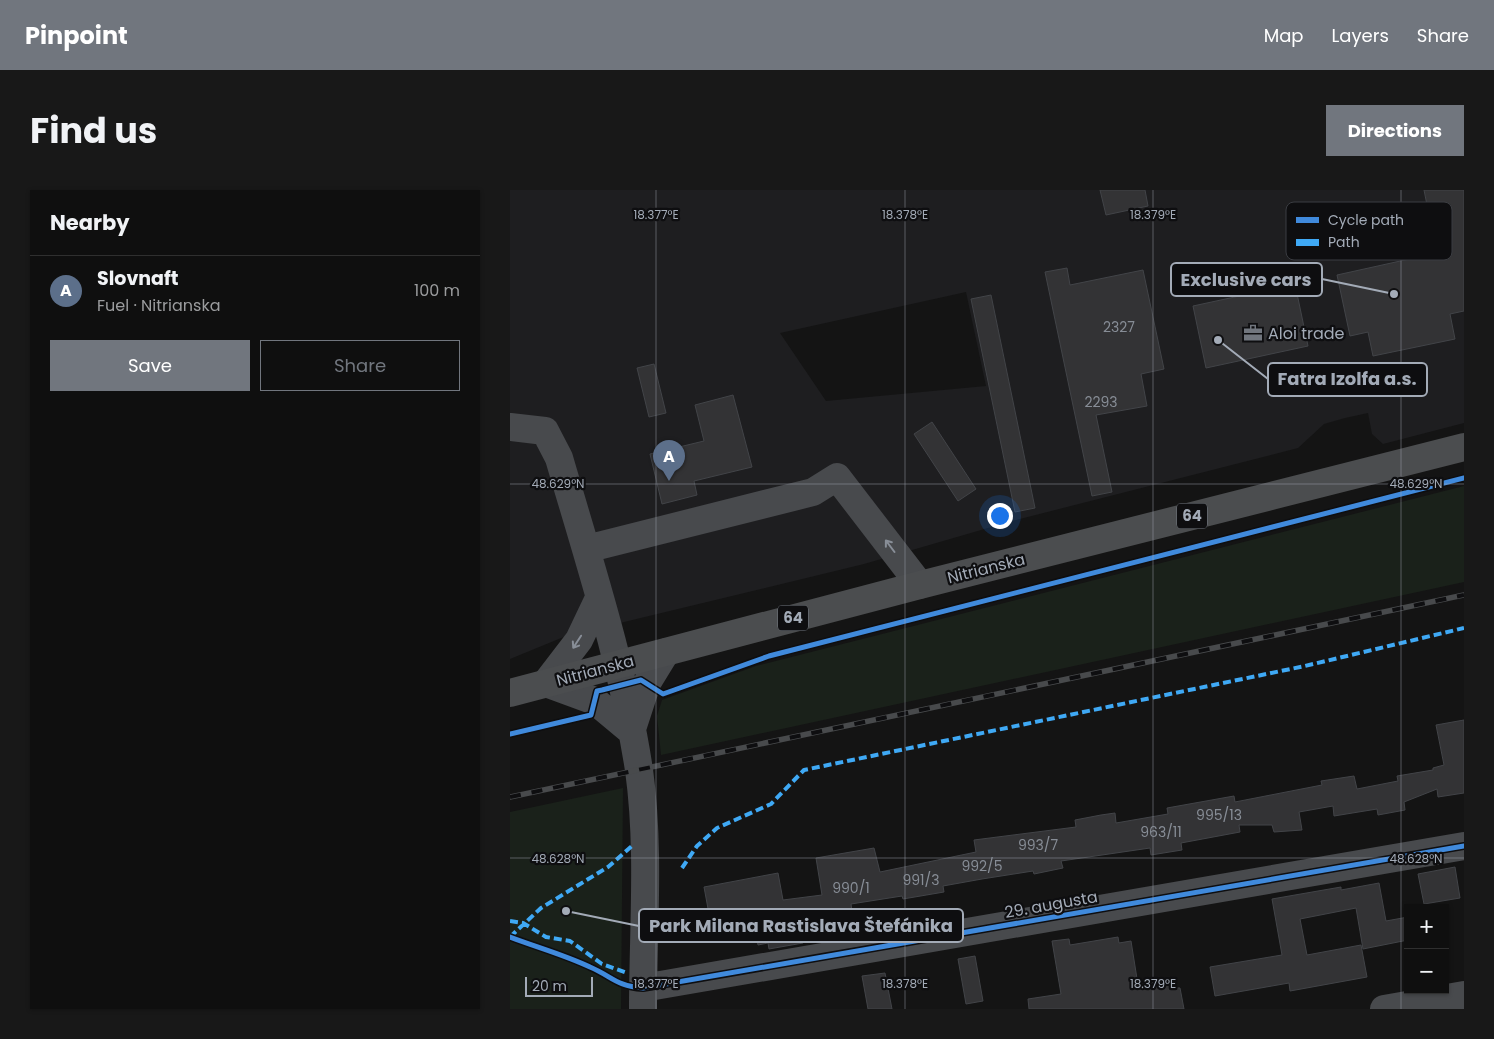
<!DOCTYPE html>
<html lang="en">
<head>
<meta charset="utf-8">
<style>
  :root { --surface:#0f0f0f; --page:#181818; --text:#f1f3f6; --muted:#9b9c9e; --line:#2f2f2f; --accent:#71767e }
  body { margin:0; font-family:Poppins,sans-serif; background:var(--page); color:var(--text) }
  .controls { position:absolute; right:15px; bottom:15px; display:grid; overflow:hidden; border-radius:0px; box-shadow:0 1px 4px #0004 }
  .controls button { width:45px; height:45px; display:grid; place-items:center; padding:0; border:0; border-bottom:1px solid var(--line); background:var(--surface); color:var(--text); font:25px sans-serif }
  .scale { position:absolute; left:15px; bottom:12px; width:68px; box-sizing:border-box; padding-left:5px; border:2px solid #a3abb7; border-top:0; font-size:14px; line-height:18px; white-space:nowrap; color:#a3abb7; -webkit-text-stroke:4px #0e0e10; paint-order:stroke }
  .you { position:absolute; left:489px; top:325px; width:18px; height:18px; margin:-12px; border:4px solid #fff; border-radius:50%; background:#1a73e8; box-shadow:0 0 0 8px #1a73e833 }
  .badge { display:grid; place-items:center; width:32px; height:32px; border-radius:50%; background:var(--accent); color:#fff; font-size:16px; font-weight:700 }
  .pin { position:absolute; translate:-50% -41px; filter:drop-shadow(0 1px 2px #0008) }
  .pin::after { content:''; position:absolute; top:26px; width:18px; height:15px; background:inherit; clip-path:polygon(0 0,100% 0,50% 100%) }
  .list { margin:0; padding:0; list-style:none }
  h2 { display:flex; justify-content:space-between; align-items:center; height:65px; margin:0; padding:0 20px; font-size:21px }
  h2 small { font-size:16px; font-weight:400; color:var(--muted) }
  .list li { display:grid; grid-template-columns:32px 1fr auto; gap:15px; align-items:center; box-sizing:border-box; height:70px; padding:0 20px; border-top:1px solid var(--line) }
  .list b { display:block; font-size:19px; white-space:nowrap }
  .list p { margin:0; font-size:16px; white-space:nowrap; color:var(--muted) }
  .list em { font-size:16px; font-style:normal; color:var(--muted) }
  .actions { display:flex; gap:10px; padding:15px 20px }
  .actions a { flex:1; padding:11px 0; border:1px solid var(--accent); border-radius:0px; text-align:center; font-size:18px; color:var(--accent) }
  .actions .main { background:var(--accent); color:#fff }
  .map { position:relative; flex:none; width:954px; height:819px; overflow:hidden; border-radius:0px }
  header { display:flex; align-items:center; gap:30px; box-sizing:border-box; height:70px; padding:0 25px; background:var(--accent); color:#fff }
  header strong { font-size:24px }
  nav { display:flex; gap:28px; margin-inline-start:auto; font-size:18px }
  .intro { display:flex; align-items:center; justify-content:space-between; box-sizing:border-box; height:120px; padding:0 30px }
  h1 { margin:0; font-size:35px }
  .button { padding:12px 22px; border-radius:0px; background:var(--accent); color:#fff; font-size:18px; font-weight:700 }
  main { display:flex; gap:30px; padding:0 30px }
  aside { flex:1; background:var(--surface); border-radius:0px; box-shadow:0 1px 4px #0004 }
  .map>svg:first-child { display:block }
  .built { fill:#1e1e20; fill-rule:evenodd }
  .green { fill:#1a211a }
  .building { fill:#333335; stroke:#424448 }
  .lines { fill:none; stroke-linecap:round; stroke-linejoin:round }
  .minor { stroke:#484a4d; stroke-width:28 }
  .major { stroke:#4b4d4f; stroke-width:28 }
  .rail-casing { stroke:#484a4c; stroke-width:5.5 }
  .rail { stroke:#0e0e10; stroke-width:4; stroke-dasharray:11; stroke-linecap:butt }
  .quiet { stroke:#3fa9f5; stroke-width:4; stroke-dasharray:8 4; stroke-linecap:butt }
  .cycleway-casing { stroke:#0e0e10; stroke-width:8 }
  .cycleway { stroke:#408adc; stroke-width:5 }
  .oneway { stroke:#888e97 }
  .ticks { fill:none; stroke:#a3abb7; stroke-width:1; stroke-opacity:0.45 }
  .labels { text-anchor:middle; stroke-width:4.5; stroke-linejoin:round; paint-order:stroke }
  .number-label { font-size:14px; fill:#878d96 }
  .shield { fill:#0e0e10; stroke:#767c85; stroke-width:1 }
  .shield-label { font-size:15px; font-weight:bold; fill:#a3abb7 }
  .poi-label { font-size:16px; fill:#a3abb7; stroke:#0e0e10; text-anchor:start }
  .street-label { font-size:16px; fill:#a3abb7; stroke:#0e0e10 }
  .key { fill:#0e0e10; stroke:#3b3d42; stroke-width:1 }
  .key-label { font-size:14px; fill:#a3abb7 }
  .ticks-label { font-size:12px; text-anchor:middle; fill:#a3abb7; stroke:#0e0e10; stroke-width:4.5; stroke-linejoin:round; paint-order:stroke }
  .leader { fill:none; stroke:#a3abb7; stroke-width:2 }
  .callout-dot { fill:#a3abb7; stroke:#0e0e10; stroke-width:2 }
  .callout { fill:#0e0e10; stroke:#a3abb7; stroke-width:2 }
  .callout-label { font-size:18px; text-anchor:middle; font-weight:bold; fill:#a3abb7 }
</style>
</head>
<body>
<header>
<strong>Pinpoint</strong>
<nav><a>Map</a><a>Layers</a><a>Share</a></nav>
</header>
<div class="intro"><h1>Find us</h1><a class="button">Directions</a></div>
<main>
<aside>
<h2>Nearby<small></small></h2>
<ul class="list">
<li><span class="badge" style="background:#5c6f8a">A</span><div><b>Slovnaft</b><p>Fuel · Nitrianska</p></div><em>100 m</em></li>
</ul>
<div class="actions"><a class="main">Save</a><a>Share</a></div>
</aside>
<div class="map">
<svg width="954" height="819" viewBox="0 0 954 819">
  <rect width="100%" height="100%" fill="#141414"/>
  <!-- built -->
  <path class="built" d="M0,0H954V233L873,254L862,244L858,223L835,228L814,234L788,258L502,331L354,374L56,446L0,469ZM456,102L476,196L316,211L270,143Z"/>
  <!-- green -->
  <path class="green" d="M954,296V392L151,565L147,526L152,510L246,476Z
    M113,598L111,819H0V622Z"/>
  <!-- building -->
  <path class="building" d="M590,0H635L638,16L596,25Z
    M914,0H954V121L940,124L945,149L863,166L858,142L840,146L827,85L922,64L924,50Z
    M557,78L560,95L633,80L654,179L631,184L637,216L586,225L602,302L582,306L535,82Z
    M785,94L798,156L696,178L683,116Z
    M481,105L525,318L505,322L461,109Z
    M144,174L156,223L139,227L127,178Z
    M223,205L242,277L184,291L187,305L152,314L140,264L194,251L185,215Z
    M422,232L466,299L448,311L404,244Z
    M954,530V603L928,607L927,599L894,612L895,620L868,625L867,619L824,626L823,616L789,622L792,640L764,642L762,635H729L730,642L671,653L672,660L641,665L640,658L551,671L553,678L524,684L523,681L472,689L433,696L434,702L393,709L392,706L341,714L342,721L289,729L293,753L259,759L258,753L248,755L246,744L204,751L194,697L268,683L273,710L312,705L306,668L364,658L370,682L466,662L464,650L566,637L565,630L591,625L605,623L606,633L658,624L657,618L724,606L725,612L812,595L811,591L844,586L847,599L888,591L887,586L923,580V578L934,575L926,535Z
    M945,677L950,708L914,714L908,684Z
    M869,693L876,731L898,727V750L853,759L846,718L790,729L797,765L851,755L857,787L780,801L779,793L705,806L700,777L772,765L762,709L831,697V700Z
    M608,747L609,753L621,751L628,795L664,789L665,798H670L674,819H519L518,809L551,804L542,751L559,749L560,755Z
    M465,766L473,811L456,814L448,769Z
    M375,783L382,819H358L352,786Z"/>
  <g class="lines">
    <!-- minor -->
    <path class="minor" d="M0,237L35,241L49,268C79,371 113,474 129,580C140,659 133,740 133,819
      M76,359L303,302L327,287L410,395
      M89,408L69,450L36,493L85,511L121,541
      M122,539L137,493L156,462
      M133,798L954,656
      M874,819L954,805"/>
    <!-- major -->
    <path class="major" d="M0,503L410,395L954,257"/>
    <!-- rail casing -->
    <g class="rail-casing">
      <path id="rail" d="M0,607L954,405"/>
    </g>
    <!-- rail -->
    <use href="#rail" class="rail"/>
    <!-- quiet -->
    <path class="quiet" d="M172,678L187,656L207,638L261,614L294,580L795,476L954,438
      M0,731L13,733L36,747L60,751L92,774L117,783
      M0,747L31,718L98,677L122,656"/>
    <!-- cycleway casing -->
    <g class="cycleway-casing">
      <path id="cycleway" d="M0,544L81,525L87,501L92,500L131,490L153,504L259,466L954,288
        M0,747C26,757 55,765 80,777C103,787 106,796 133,798L954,656"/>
    </g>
    <!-- cycleway -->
    <use href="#cycleway" class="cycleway"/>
  </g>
  <!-- one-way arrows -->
  <defs><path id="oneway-shaft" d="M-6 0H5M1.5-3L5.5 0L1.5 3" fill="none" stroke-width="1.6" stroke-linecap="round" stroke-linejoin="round" transform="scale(1.25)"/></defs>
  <g class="oneway">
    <use href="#oneway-shaft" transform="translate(380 356) rotate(-127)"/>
    <use href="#oneway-shaft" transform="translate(67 452) rotate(123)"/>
  </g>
  <!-- ticks -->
  <path class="ticks" d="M146,0V819M395,0V819M643,0V819M891,0V819M0,294H954M0,668H954"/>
  <!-- icons -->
  <defs>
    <g id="office-bare" transform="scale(1.5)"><path d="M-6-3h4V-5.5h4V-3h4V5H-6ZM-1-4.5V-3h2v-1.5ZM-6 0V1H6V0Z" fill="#71767e" stroke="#0e0e10" stroke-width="2.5" paint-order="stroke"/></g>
  </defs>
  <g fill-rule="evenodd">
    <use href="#office-bare" x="743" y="143"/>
  </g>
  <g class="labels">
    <!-- number labels -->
    <g class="number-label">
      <text x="609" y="142">2327</text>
      <text x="591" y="217">2293</text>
      <text x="709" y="630">995/13</text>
      <text x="651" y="647">963/11</text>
      <text x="528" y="660">993/7</text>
      <text x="472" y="681">992/5</text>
      <text x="411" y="695">991/3</text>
      <text x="341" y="703">990/1</text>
    </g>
    <!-- shield labels -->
    <g class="shield">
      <rect x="667" y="313.5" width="30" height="25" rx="4"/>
      <rect x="268" y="415.5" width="30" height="25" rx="4"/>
    </g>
    <g class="shield-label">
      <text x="682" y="331">64</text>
      <text x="283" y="433">64</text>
    </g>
    <!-- poi labels -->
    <g class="poi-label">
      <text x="758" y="149">Aloi trade</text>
    </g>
    <!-- street labels -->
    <g class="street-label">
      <text transform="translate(476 378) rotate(-14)" y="6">Nitrianska</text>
      <text transform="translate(85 480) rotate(-15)" y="6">Nitrianska</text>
      <text transform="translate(541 714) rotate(-10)" y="6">29. augusta</text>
    </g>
  </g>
  <!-- legend -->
  <rect x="776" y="12" width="166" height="58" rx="8" class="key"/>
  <rect x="786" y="27" width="23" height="6" fill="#408adc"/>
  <rect x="786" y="49" width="23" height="7" fill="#3fa9f5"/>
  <g class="key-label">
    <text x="818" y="35">Cycle path</text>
    <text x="818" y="57">Path</text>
  </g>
  <g class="ticks-label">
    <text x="146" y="29">18.377°E</text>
    <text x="395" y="29">18.378°E</text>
    <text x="643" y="29">18.379°E</text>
    <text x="48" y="298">48.629°N</text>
    <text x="906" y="298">48.629°N</text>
    <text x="48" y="673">48.628°N</text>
    <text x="906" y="673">48.628°N</text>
    <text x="146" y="798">18.377°E</text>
    <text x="395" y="798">18.378°E</text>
    <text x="643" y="798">18.379°E</text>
  </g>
  <!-- callouts -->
  <path class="leader" d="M884 104L812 89M708 150L758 189M56 721L129 736"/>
  <g class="callout-dot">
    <circle cx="884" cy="104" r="5"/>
    <circle cx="708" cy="150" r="5"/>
    <circle cx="56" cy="721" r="5"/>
  </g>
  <g class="callout">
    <rect x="661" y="73" width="151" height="33" rx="5"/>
    <rect x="758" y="173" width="159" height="33" rx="5"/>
    <rect x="129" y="719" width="324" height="33" rx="5"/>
  </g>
  <g class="callout-label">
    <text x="736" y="96">Exclusive cars</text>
    <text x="837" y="195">Fatra Izolfa a.s.</text>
    <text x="291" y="742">Park Milana Rastislava Štefánika</text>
  </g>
</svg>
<div class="controls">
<button>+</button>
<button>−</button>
</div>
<div class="scale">20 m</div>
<div class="you"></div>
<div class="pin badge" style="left:159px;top:291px;background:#5c6f8a">A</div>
</div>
</main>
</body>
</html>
